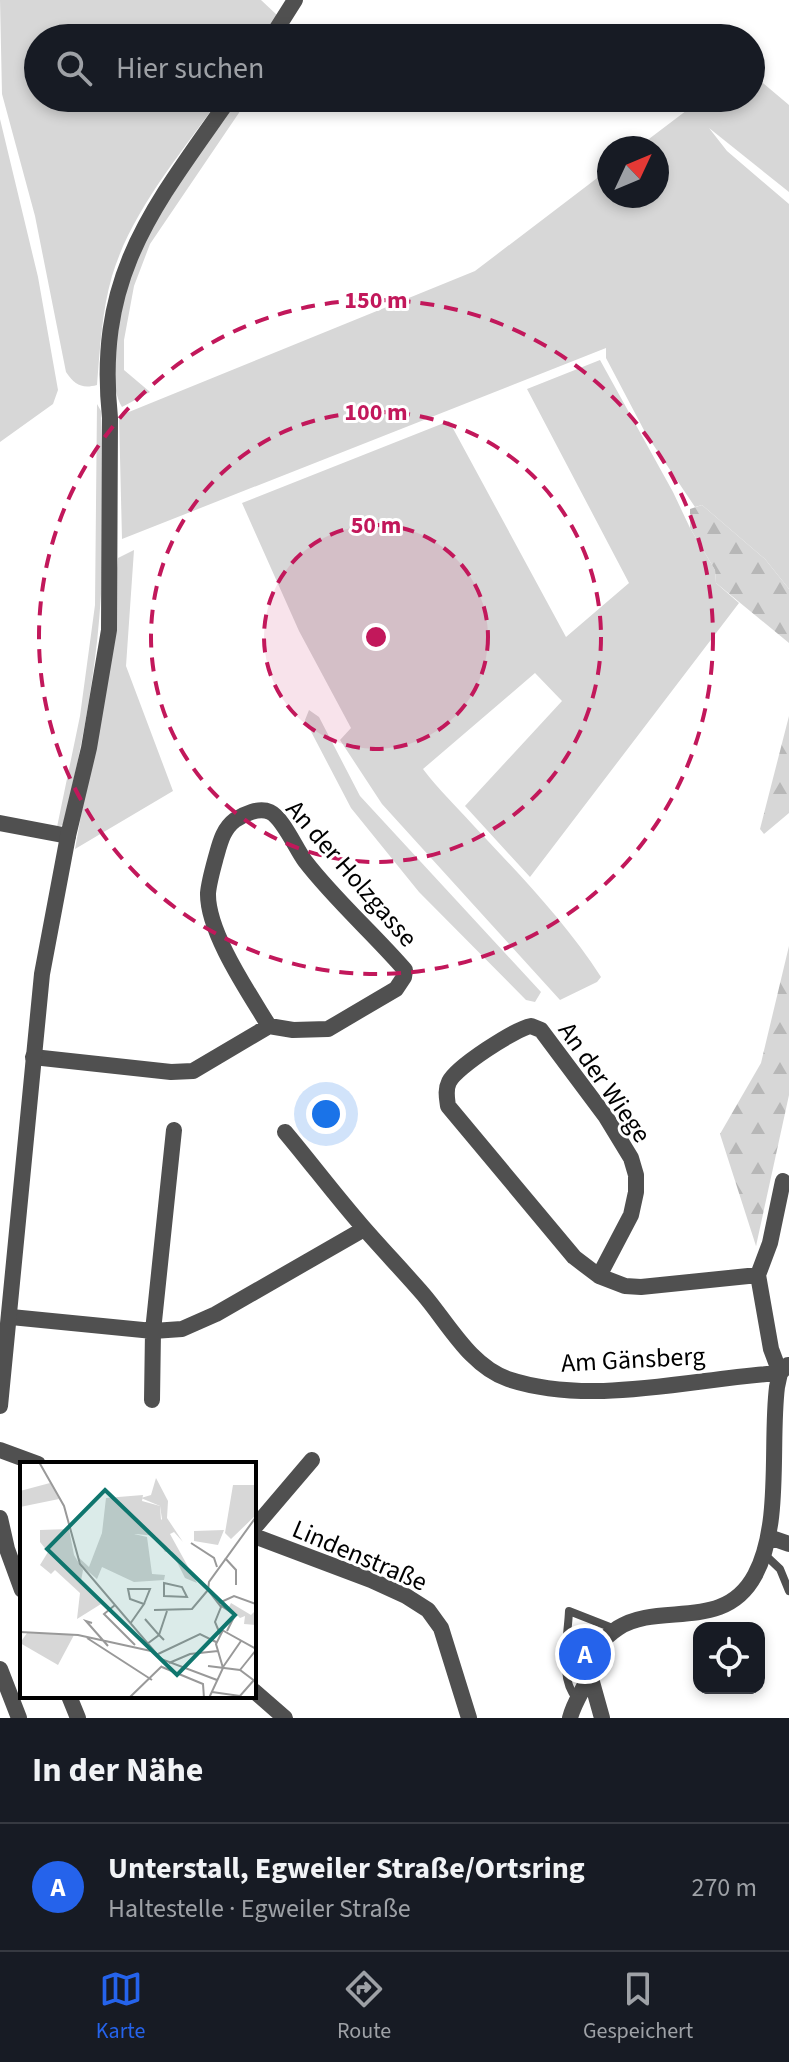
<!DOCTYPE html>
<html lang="de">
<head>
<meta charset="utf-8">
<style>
  :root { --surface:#171b24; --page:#242831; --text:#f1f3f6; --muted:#9ea1a6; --line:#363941; --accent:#2563eb }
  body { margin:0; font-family:"Source Sans 3",sans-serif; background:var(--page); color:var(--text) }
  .controls { position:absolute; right:24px; bottom:24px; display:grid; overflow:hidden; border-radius:16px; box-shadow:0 4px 12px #0003 }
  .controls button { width:72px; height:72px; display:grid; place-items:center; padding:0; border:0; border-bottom:2px solid var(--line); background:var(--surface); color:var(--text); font:40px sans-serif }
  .compass { position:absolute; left:597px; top:136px; width:72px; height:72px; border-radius:50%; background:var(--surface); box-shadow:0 4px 12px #0003; rotate:46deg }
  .you { position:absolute; left:326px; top:1114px; width:28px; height:28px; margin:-20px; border:6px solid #fff; border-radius:50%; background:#1a73e8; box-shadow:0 0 0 12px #1a73e833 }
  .badge { display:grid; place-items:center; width:52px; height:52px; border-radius:50%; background:var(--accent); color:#fff; font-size:26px; font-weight:700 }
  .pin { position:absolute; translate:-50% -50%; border:4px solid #fff; box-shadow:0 2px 8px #0006 }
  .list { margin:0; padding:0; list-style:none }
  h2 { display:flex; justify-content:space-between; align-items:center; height:104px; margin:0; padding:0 32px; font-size:34px }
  h2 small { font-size:26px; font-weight:400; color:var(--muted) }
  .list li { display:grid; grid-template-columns:52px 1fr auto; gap:24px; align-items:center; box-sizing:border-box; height:128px; padding:0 32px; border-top:2px solid var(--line) }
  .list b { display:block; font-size:30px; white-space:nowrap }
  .list p { margin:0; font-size:26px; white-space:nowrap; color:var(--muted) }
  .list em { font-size:26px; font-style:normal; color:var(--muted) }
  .icon { flex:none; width:44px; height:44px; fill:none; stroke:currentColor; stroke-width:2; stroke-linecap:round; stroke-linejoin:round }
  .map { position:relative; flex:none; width:789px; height:1718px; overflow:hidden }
  .search { position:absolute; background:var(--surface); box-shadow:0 4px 12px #0003; left:24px; right:24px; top:24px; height:88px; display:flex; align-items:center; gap:20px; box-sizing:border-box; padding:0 28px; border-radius:44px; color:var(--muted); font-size:30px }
  .sheet { height:232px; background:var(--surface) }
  nav { display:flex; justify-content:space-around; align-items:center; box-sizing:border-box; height:112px; border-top:2px solid var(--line); background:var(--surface); font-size:22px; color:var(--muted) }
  nav a { display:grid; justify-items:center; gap:4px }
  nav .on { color:var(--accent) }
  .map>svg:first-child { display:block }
  .grass { fill:#d7d7d7 }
  .forest { fill:url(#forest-firs) }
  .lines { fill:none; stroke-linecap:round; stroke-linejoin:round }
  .service { stroke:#505050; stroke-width:8 }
  .minor { stroke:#505050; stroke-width:16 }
  .tertiary { stroke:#505050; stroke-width:16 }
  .ring { fill:none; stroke:#c2185b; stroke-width:4; stroke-dasharray:14 10 }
  .labels { text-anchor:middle; stroke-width:6; stroke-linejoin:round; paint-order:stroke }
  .street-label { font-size:26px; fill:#000; stroke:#fff }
  .inset-road { fill:none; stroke:#999; stroke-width:2 }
  .view { fill:#0f766e; fill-opacity:0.15; stroke:#0f766e; stroke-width:4 }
  .inset-edge { fill:none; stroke:#000; stroke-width:4 }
  .centre { fill:#c2185b; stroke:#fff; stroke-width:4 }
  .ring-label { font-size:24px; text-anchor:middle; font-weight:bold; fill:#c2185b; stroke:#fff; stroke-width:6; stroke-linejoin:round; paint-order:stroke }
</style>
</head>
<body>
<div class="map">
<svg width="789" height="1718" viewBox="0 0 789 1718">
  <defs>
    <pattern id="forest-firs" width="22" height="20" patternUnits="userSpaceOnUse" patternTransform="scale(2)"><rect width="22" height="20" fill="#d7d7d7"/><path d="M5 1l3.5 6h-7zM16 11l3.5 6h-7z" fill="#b7b7b7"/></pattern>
  </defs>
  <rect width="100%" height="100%" fill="#fff"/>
  <!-- grass -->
  <path class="grass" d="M0,0H261L277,15L262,38H38V98H220C181,154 132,210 112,276C102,311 100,348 97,385C82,389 75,385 66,372L35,216L2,94Z
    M751,73L789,105V192L709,128L727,151L789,204V589L765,559L702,505L695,507L646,434L606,358V348L122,539L119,416L475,271L609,169V196H657V148H637L703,98H751Z
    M238,98H249L150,244L134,286L124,340V370L150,392L122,407C112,390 114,367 116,347C119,318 126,286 136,258C154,207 207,143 238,98Z
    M0,119L38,277L58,390L53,404L0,442Z
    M600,360L673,492L690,528L715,570L716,583L739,603L530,877L465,806L562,701L535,673L423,769C439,790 456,806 473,825C518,873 565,921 601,977L597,982L560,1000L382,804L340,740L351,728L299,631L242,503L449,421L566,637L629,583L527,389Z
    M97,404L101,411C104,500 106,591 92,680C85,729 75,777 63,825L57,827L80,716L95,605Z
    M134,550L126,666L173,791L75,849L107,672L118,558Z
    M309,710L319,717L360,796L541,992L535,1002L526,1000L419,892L351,808L305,720Z"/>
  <!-- forest -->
  <path class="forest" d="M702,505L765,559L789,589V643L716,583L715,570L690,528V509Z
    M789,716V813L764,834L760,829Z
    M789,946V1095L756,1246L720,1134L761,1063Z"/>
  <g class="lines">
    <!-- service -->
    <path class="service" d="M763,1553L780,1569L789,1591
      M577,1699C558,1679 568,1637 569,1611L615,1629"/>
    <!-- minor -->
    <path class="minor" d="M0,823L68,836
      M531,1026L541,1030L606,1117L631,1158L636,1175V1192L631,1215L599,1276L574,1257L448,1106C447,1098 445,1090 449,1082C456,1067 515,1029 531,1026Z
      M33,1057L171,1072L193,1071L269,1026C249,993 207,932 208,893C209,882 213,868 216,857C220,843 223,829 235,820C244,814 259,807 270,812C283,818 296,849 305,861C335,900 373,933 405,970L404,977L396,989L328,1029L293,1030L269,1026
      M285,1132C311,1163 335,1195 362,1226C382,1249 403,1271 423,1294C448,1323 470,1366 508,1379C593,1407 694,1378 780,1373L771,1349L758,1275L770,1243L783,1181
      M599,1276L625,1286L641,1287L758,1275
      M11,1317L153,1331L174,1130
      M152,1400L153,1331L182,1329L216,1314L364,1229
      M0,1450L38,1464
      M254,1528L312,1460
      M254,1536L371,1580L406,1596L428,1610L441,1628L469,1718
      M769,1537L789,1544
      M0,1669L19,1718
      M590,1675L602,1718
      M254,1691L285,1718
      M570,1718C574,1702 584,1689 590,1674C594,1665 594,1652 600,1645C604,1639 612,1632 618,1628C660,1601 724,1633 755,1575C782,1525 770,1443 777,1387L780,1373L788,1365"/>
    <!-- tertiary -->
    <path class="tertiary" d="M271,38L295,0
      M0,1406L42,974L68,836L89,748L109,630L110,418C95,275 153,208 230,98
      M0,1518L7,1549L22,1590
      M69,1696L78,1718"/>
  </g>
  <!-- distance rings -->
  <circle cx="376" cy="637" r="112" fill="#c2185b" fill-opacity=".12"/>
  <g class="ring">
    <circle cx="376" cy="637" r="112"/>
    <circle cx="376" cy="637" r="225"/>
    <circle cx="376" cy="637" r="337"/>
  </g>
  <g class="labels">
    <!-- street labels -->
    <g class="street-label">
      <text transform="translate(352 873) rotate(49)" y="9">An der Holzgasse</text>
      <text transform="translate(605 1082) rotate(55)" y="9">An der Wiege</text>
      <text transform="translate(633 1359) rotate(-3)" y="9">Am Gänsberg</text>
      <text transform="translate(360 1555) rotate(23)" y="9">Lindenstraße</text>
    </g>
  </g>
  <!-- overview -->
  <g transform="translate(20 1462)">
    <rect width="236" height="236" fill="#fff"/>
    <path d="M30,21L39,37L0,45V29ZM213,23H236V53L211,77L205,71ZM123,33L122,39L140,44L142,72H114L127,75L132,112L145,113L144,118L114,120L82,105L77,117L63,105L57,94L69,105L82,71L86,36ZM49,67L54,93L63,108L61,119L81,142L57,157L60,131L35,108L31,112L20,103L28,90L20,80V68ZM204,68L198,83L174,79V69ZM211,141L231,153L235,149L236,163L224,162L225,154L220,156L209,145ZM7,171L54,173L38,203L0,181Z" fill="#d7d7d7"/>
    <path d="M136,16L148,39L147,56L163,80L154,70L150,72L177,121L165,116L151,88L145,90L136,74L116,72L141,71L134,65L142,57L140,44L121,36L131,33Z" fill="#d7d7d7"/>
    <path class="inset-road" d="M19,0L44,44L60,102L141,197L197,218M171,81L194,96L197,105M205,96L216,108V123M144,121L162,125L167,135L144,134ZM199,141L214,134L236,142M95,143L84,152L115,183M200,143L215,153L207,169M134,148L172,147L188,128L174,114M125,157L139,173L127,182M72,161L66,159L88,184M110,162L124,142L110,137L108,127H130L124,142M202,168L236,187M0,170L58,173L131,189M200,172L195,160L201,145L188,128L189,120L236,55M67,176L132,218M144,178L139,173L147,149M136,193L180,172L196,180M149,201L170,192L198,189M188,204L220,208L236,220M142,205L183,222L184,236M203,205L221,179M220,208L236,188M192,230L220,234L234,218M109,236L142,204M189,236L203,206L196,182L203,168"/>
    <path class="view" d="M85,28L215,153L157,213L27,87Z"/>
    <rect width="236" height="236" class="inset-edge"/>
  </g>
  <circle cx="376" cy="637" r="12" class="centre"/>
  <g class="ring-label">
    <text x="376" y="308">150 m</text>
    <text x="376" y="420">100 m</text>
    <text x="376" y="533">50 m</text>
  </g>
</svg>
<div class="controls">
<button><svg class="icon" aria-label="locate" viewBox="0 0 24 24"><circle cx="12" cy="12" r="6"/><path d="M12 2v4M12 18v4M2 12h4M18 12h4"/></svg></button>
</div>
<svg class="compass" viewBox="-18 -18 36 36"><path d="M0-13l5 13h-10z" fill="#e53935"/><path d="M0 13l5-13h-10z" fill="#9ea1a6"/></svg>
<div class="you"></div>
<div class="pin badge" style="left:585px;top:1654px">A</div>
<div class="search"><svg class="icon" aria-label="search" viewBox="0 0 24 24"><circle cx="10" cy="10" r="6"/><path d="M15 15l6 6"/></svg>Hier suchen</div>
</div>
<section class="sheet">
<h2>In der Nähe<small></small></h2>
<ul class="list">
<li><span class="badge">A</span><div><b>Unterstall, Egweiler Straße/Ortsring</b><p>Haltestelle · Egweiler Straße</p></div><em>270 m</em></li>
</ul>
</section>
<nav>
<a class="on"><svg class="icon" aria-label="map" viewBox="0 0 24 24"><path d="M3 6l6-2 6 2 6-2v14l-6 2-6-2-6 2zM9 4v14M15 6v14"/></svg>Karte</a>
<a><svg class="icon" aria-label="directions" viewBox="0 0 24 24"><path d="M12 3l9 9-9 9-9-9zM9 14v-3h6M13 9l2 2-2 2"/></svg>Route</a>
<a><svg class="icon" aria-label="saved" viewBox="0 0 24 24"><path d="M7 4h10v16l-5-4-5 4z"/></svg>Gespeichert</a>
</nav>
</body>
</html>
